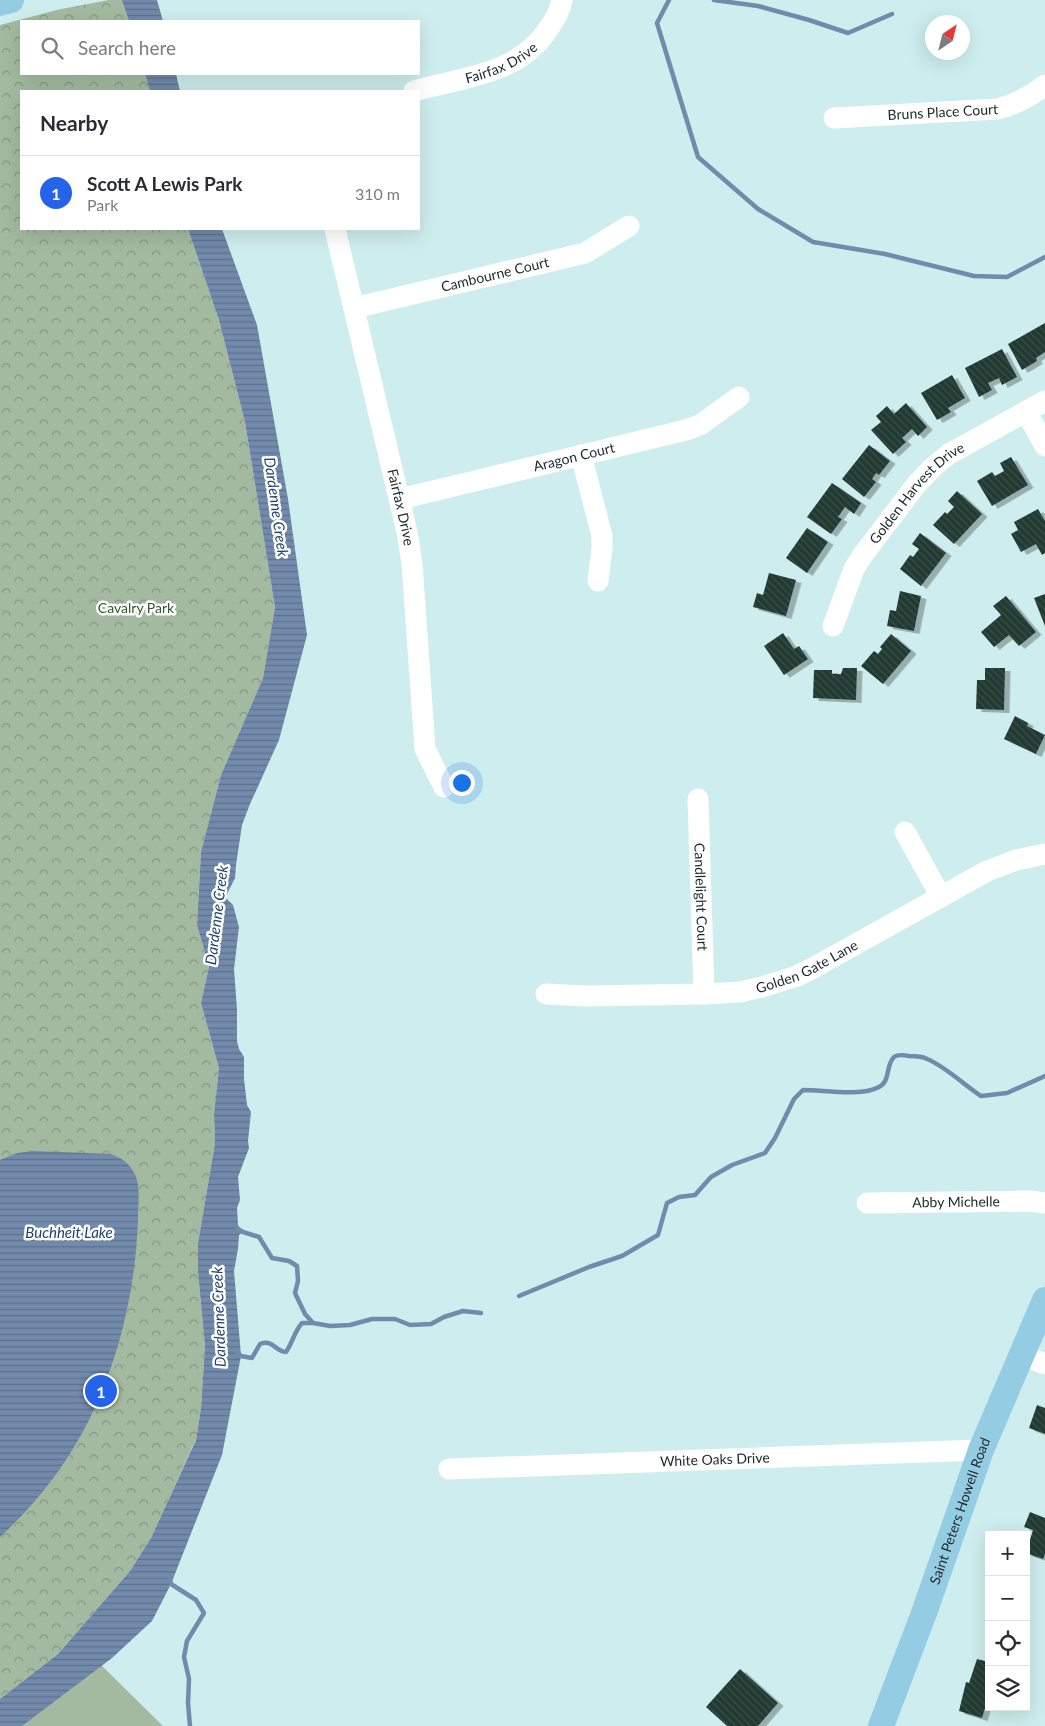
<!DOCTYPE html>
<html lang="en">
<head>
<meta charset="utf-8">
<style>
  :root { --surface:#fff; --page:#f7f7f7; --text:#2b2b33; --muted:#7c7c81; --line:#e1e1e2; --accent:#2563eb }
  body { margin:0; font-family:Lato,sans-serif; background:var(--page); color:var(--text) }
  .controls { position:absolute; right:15px; bottom:15px; display:grid; overflow:hidden; border-radius:0px; box-shadow:0 5px 20px #0002 }
  .controls button { width:45px; height:45px; display:grid; place-items:center; padding:0; border:0; border-bottom:1px solid var(--line); background:var(--surface); color:var(--text); font:25px sans-serif }
  .compass { position:absolute; left:925px; top:15px; width:45px; height:45px; border-radius:50%; background:var(--surface); box-shadow:0 5px 20px #0002; rotate:35deg }
  .you { position:absolute; left:461px; top:782px; width:18px; height:18px; margin:-12px; border:4px solid #fff; border-radius:50%; background:#1a73e8; box-shadow:0 0 0 8px #1a73e833 }
  .badge { display:grid; place-items:center; width:32px; height:32px; border-radius:50%; background:var(--accent); color:#fff; font-size:16px; font-weight:700 }
  .pin { position:absolute; translate:-50% -50%; border:2px solid #fff; box-shadow:0 1px 5px #0006 }
  .list { margin:0; padding:0; list-style:none }
  h2 { display:flex; justify-content:space-between; align-items:center; height:65px; margin:0; padding:0 20px; font-size:21px }
  h2 small { font-size:16px; font-weight:400; color:var(--muted) }
  .list li { display:grid; grid-template-columns:32px 1fr auto; gap:15px; align-items:center; box-sizing:border-box; height:75px; padding:0 20px; border-top:1px solid var(--line) }
  .list b { display:block; font-size:19px; white-space:nowrap }
  .list p { margin:0; font-size:16px; white-space:nowrap; color:var(--muted) }
  .list em { font-size:16px; font-style:normal; color:var(--muted) }
  .icon { flex:none; width:28px; height:28px; fill:none; stroke:currentColor; stroke-width:2; stroke-linecap:round; stroke-linejoin:round }
  .map { position:relative; flex:none; width:1045px; height:1726px; overflow:hidden }
  .search { position:absolute; background:var(--surface); box-shadow:0 5px 20px #0002; left:20px; top:20px; width:400px; height:55px; display:flex; align-items:center; gap:12px; box-sizing:border-box; padding:0 18px; border-radius:0px; color:var(--muted); font-size:19px }
  .panel { position:absolute; background:var(--surface); box-shadow:0 5px 20px #0002; left:20px; top:90px; width:400px; height:140px; border-radius:0px }
  .map>svg:first-child { display:block }
  .grass { fill:#a3baa0 }
  .park { fill:url(#park-crowns) }
  .water { fill:url(#water-rules) }
  .lines { fill:none; stroke-linecap:round; stroke-linejoin:round }
  .stream { stroke:#728aab; stroke-width:4.5 }
  .building { fill:url(#building-back-hatch); filter:url(#shadow) }
  .minor { stroke:#fff; stroke-width:21 }
  .major { stroke:#94cce3; stroke-width:26 }
  .labels { text-anchor:middle; stroke-width:5; stroke-linejoin:round; paint-order:stroke }
  .street-label { font-size:14px; fill:#1c2828; stroke:#fff }
  .park-label { font-size:14px; fill:#2f592b; stroke:#fff }
  .water-label { font-size:15px; font-style:italic; fill:#20426f; stroke:#fff }
</style>
</head>
<body>
<div class="map">
<svg width="1045" height="1726" viewBox="0 0 1045 1726">
  <defs>
    <pattern id="park-crowns" width="20" height="18" patternUnits="userSpaceOnUse" patternTransform="scale(1.25)"><rect width="20" height="18" fill="#a3baa0"/><path d="M2 6a3 3 0 1 1 6 0M12 15a3 3 0 1 1 6 0" fill="none" stroke="#849782"/></pattern>
    <pattern id="water-rules" width="6" height="5" patternUnits="userSpaceOnUse" patternTransform="scale(1.25)"><rect width="6" height="5" fill="#728aab"/><path d="M0 2.5h6" fill="none" stroke="#5d718b"/></pattern>
    <pattern id="building-back-hatch" width="6" height="6" patternUnits="userSpaceOnUse" patternTransform="scale(1.25)"><rect width="6" height="6" fill="#233a32"/><path d="M-1 5l2 2M0 0l6 6M5-1l2 2" fill="none" stroke="#3a4e47"/></pattern>
    <filter id="shadow"><feDropShadow dx="5.5" dy="3" stdDeviation="0" flood-color="#0004"/></filter>
  </defs>
  <rect width="100%" height="100%" fill="#ceedee"/>
  <!-- grass -->
  <path class="grass" d="M94,1658L163,1726H0Z"/>
  <!-- park -->
  <path class="park" d="M109,0H123L129,21H21V74H145L150,91H21V229H188L219,320L245,422L275,607L263,678L221,775L201,852L197,925L209,967L201,1003L219,1068L214,1114L215,1143L198,1243V1272L205,1346L201,1408L196,1439L151,1538L130,1571L58,1654L0,1699V25L61,9Z"/>
  <!-- water -->
  <path class="water" d="M122,0H157L163,21H129Z
    M145,74H176L180,91H150Z
    M188,229H222L257,325L288,499L307,635L279,740L250,804L242,825L236,865L235,878L227,894V899L233,905L239,927L234,969L237,1009V1041L239,1049L244,1057V1079L247,1105L251,1112L248,1141L249,1148L238,1177L240,1200L237,1208L238,1225L243,1232L239,1235L238,1249L234,1271L241,1356L222,1455L171,1584L152,1621L112,1658L22,1726H0V1699L58,1654L130,1571L151,1538L196,1440L201,1408L205,1346L198,1272V1243L215,1143L214,1114L219,1068L201,1003L209,967L197,925L201,852L221,775L263,678L275,607L245,422L219,320Z
    M33,1151L111,1154C124,1159 133,1166 137,1180C140,1192 138,1205 138,1218C136,1286 120,1358 89,1420C67,1464 37,1503 0,1537V1160L17,1153Z"/>
  <g class="lines">
    <!-- stream -->
    <path class="stream" d="M669,0L657,23L698,157L758,209L813,242L885,254L974,276L1007,277L1045,257
      M714,0L758,6L809,20L848,33L892,14
      M238,1229L243,1232L259,1237L272,1258L289,1261L297,1266L298,1281L295,1293L305,1314L313,1323L330,1326L350,1325L372,1319H395L410,1325L431,1324L444,1317L463,1311L481,1313
      M519,1296L589,1267L622,1256L658,1235L667,1203L679,1197L695,1195L711,1177L732,1165L765,1153L775,1138L794,1099L803,1090C824,1090 861,1097 879,1087C891,1081 885,1066 894,1057C898,1054 904,1055 909,1056C914,1056 922,1056 927,1059C945,1066 964,1085 981,1096L1007,1093L1045,1076
      M236,1351L241,1356L252,1358L260,1344C274,1339 275,1352 286,1352C293,1342 294,1332 302,1323H313
      M170,1579L171,1584L196,1600L204,1613L187,1641L184,1657L189,1679L188,1703L190,1726"/>
  </g>
  <!-- building -->
  <path class="building" d="M1045,323V352L1036,358L1037,361L1022,370L1008,344Z
    M1002,349L1017,377L1002,385L999,378L988,383L992,390L979,397L965,368Z
    M952,375L965,398L948,408L951,412L937,420L921,393Z
    M906,403L927,427L918,436L912,429L902,438L906,442L893,454L871,430L881,422L876,416L887,406L894,414Z
    M869,445L890,461L879,475L876,473L872,479L876,482L864,497L842,479Z
    M1011,457L1028,485L992,506L977,481L992,472L995,476L1004,471L1000,463Z
    M832,483L861,503L854,514L845,507L838,517L842,519L831,534L807,517Z
    M957,491L982,514L954,544L933,525L945,512L947,514L954,507L948,501Z
    M1038,509L1045,521V553L1042,555L1036,544L1021,552L1011,534L1018,530L1014,522Z
    M807,528L828,542L807,573L786,558Z
    M920,533L946,553L921,586L900,569L910,555L913,557L919,549L912,544Z
    M769,573L796,580L786,616L753,607L757,593L763,595Z
    M900,591L921,596L914,631L887,626L890,610L896,611Z
    M1045,594V626L1034,598Z
    M1006,596L1036,632L1019,646L1009,635L994,647L981,632L1001,615L993,606Z
    M783,633L794,649L799,646L808,659L784,675L764,646Z
    M891,634L911,651L883,684L861,666L874,651L878,654L882,649L880,647Z
    M843,668H857L856,700L813,698L814,670H832V674H841Z
    M985,668H1005L1004,710L976,709L977,680H985Z
    M1015,716L1028,723L1027,726L1045,735L1036,754L1004,739Z
    M1037,1405L1045,1408V1434L1029,1428Z
    M1030,1512L1045,1518V1554L1043,1559L1026,1553L1033,1530L1024,1527Z
    M977,1659L989,1662V1695L982,1718L959,1711L966,1682L969,1683Z
    M740,1669L778,1703L758,1726H727L706,1707Z"/>
  <g class="lines">
    <!-- minor -->
    <g class="minor">
      <path id="s1" d="M414,91C463,77 519,75 549,28C555,20 560,10 562,0"/>
      <path id="s2" d="M834,118L998,109C1016,104 1030,97 1045,85"/>
      <path id="s3" d="M335,229L407,532L412,563L425,749L444,787"/>
      <path id="s4" d="M354,308L585,253L629,226"/>
      <path d="M1026,411L1045,446"/>
      <path d="M581,455L602,536V548L598,581"/>
      <path id="s5" d="M400,499L686,430L700,425L739,397"/>
      <path id="s6" d="M833,626L854,569L862,556L916,485L932,468L949,454L1045,401"/>
      <path id="s7" d="M698,799L704,994"/>
      <path d="M905,832L941,897"/>
      <path id="s8" d="M546,994L586,996L704,994L740,992L762,987L797,976L813,968L987,871L1016,860L1045,854"/>
      <path id="s9" d="M867,1203L1031,1201L1045,1203"/>
      <path d="M1021,1355L1045,1364"/>
      <path id="s10" d="M449,1469L981,1450"/>
    </g>
    <!-- major -->
    <g class="major">
      <path d="M0,3L11,0"/>
      <path id="s11" d="M881,1726L924,1613L981,1450L1045,1300"/>
    </g>
  </g>
  <g class="labels">
    <!-- street labels -->
    <g class="street-label">
      <text dy="5" stroke="none"><textPath href="#s1" startOffset="92">Fairfax Drive</textPath></text>
      <text dy="5" stroke="none"><textPath href="#s2" startOffset="109">Bruns Place Court</textPath></text>
      <text dy="5" stroke="none"><textPath href="#s4" startOffset="145">Cambourne Court</textPath></text>
      <text dy="5" stroke="none"><textPath href="#s5" startOffset="179">Aragon Court</textPath></text>
      <text dy="5" stroke="none"><textPath href="#s6" startOffset="160">Golden Harvest Drive</textPath></text>
      <text dy="5" stroke="none"><textPath href="#s3" startOffset="286">Fairfax Drive</textPath></text>
      <text dy="5" stroke="none"><textPath href="#s7" startOffset="98">Candlelight Court</textPath></text>
      <text dy="5" stroke="none"><textPath href="#s8" startOffset="266">Golden Gate Lane</textPath></text>
      <text dy="5" stroke="none"><textPath href="#s9" startOffset="89">Abby Michelle</textPath></text>
      <text dy="5" stroke="none"><textPath href="#s10" startOffset="266">White Oaks Drive</textPath></text>
      <text dy="5" stroke="none"><textPath href="#s11" startOffset="229">Saint Peters Howell Road</textPath></text>
    </g>
    <!-- park labels -->
    <g class="park-label">
      <text x="136" y="613">Cavalry Park</text>
    </g>
    <!-- water labels -->
    <g class="water-label">
      <text transform="translate(276 507) rotate(82)" y="5">Dardenne Creek</text>
      <text transform="translate(217 915) rotate(-83)" y="5">Dardenne Creek</text>
      <text x="69" y="1238">Buchheit Lake</text>
      <text transform="translate(219 1317) rotate(-92)" y="5">Dardenne Creek</text>
    </g>
  </g>
</svg>
<div class="controls">
<button>+</button>
<button>−</button>
<button><svg class="icon" aria-label="locate" viewBox="0 0 24 24"><circle cx="12" cy="12" r="6"/><path d="M12 2v4M12 18v4M2 12h4M18 12h4"/></svg></button>
<button><svg class="icon" aria-label="layers" viewBox="0 0 24 24"><path d="M12 4l9 5-9 5-9-5zM3 14l9 5 9-5"/></svg></button>
</div>
<svg class="compass" viewBox="-18 -18 36 36"><path d="M0-13l5 13h-10z" fill="#e53935"/><path d="M0 13l5-13h-10z" fill="#7c7c81"/></svg>
<div class="you"></div>
<div class="pin badge" style="left:101px;top:1391px">1</div>
<div class="search"><svg class="icon" aria-label="search" viewBox="0 0 24 24"><circle cx="10" cy="10" r="6"/><path d="M15 15l6 6"/></svg>Search here</div>
<section class="panel">
<h2>Nearby<small></small></h2>
<ul class="list">
<li><span class="badge">1</span><div><b>Scott A Lewis Park</b><p>Park</p></div><em>310 m</em></li>
</ul>
</section>
</div>
</body>
</html>
